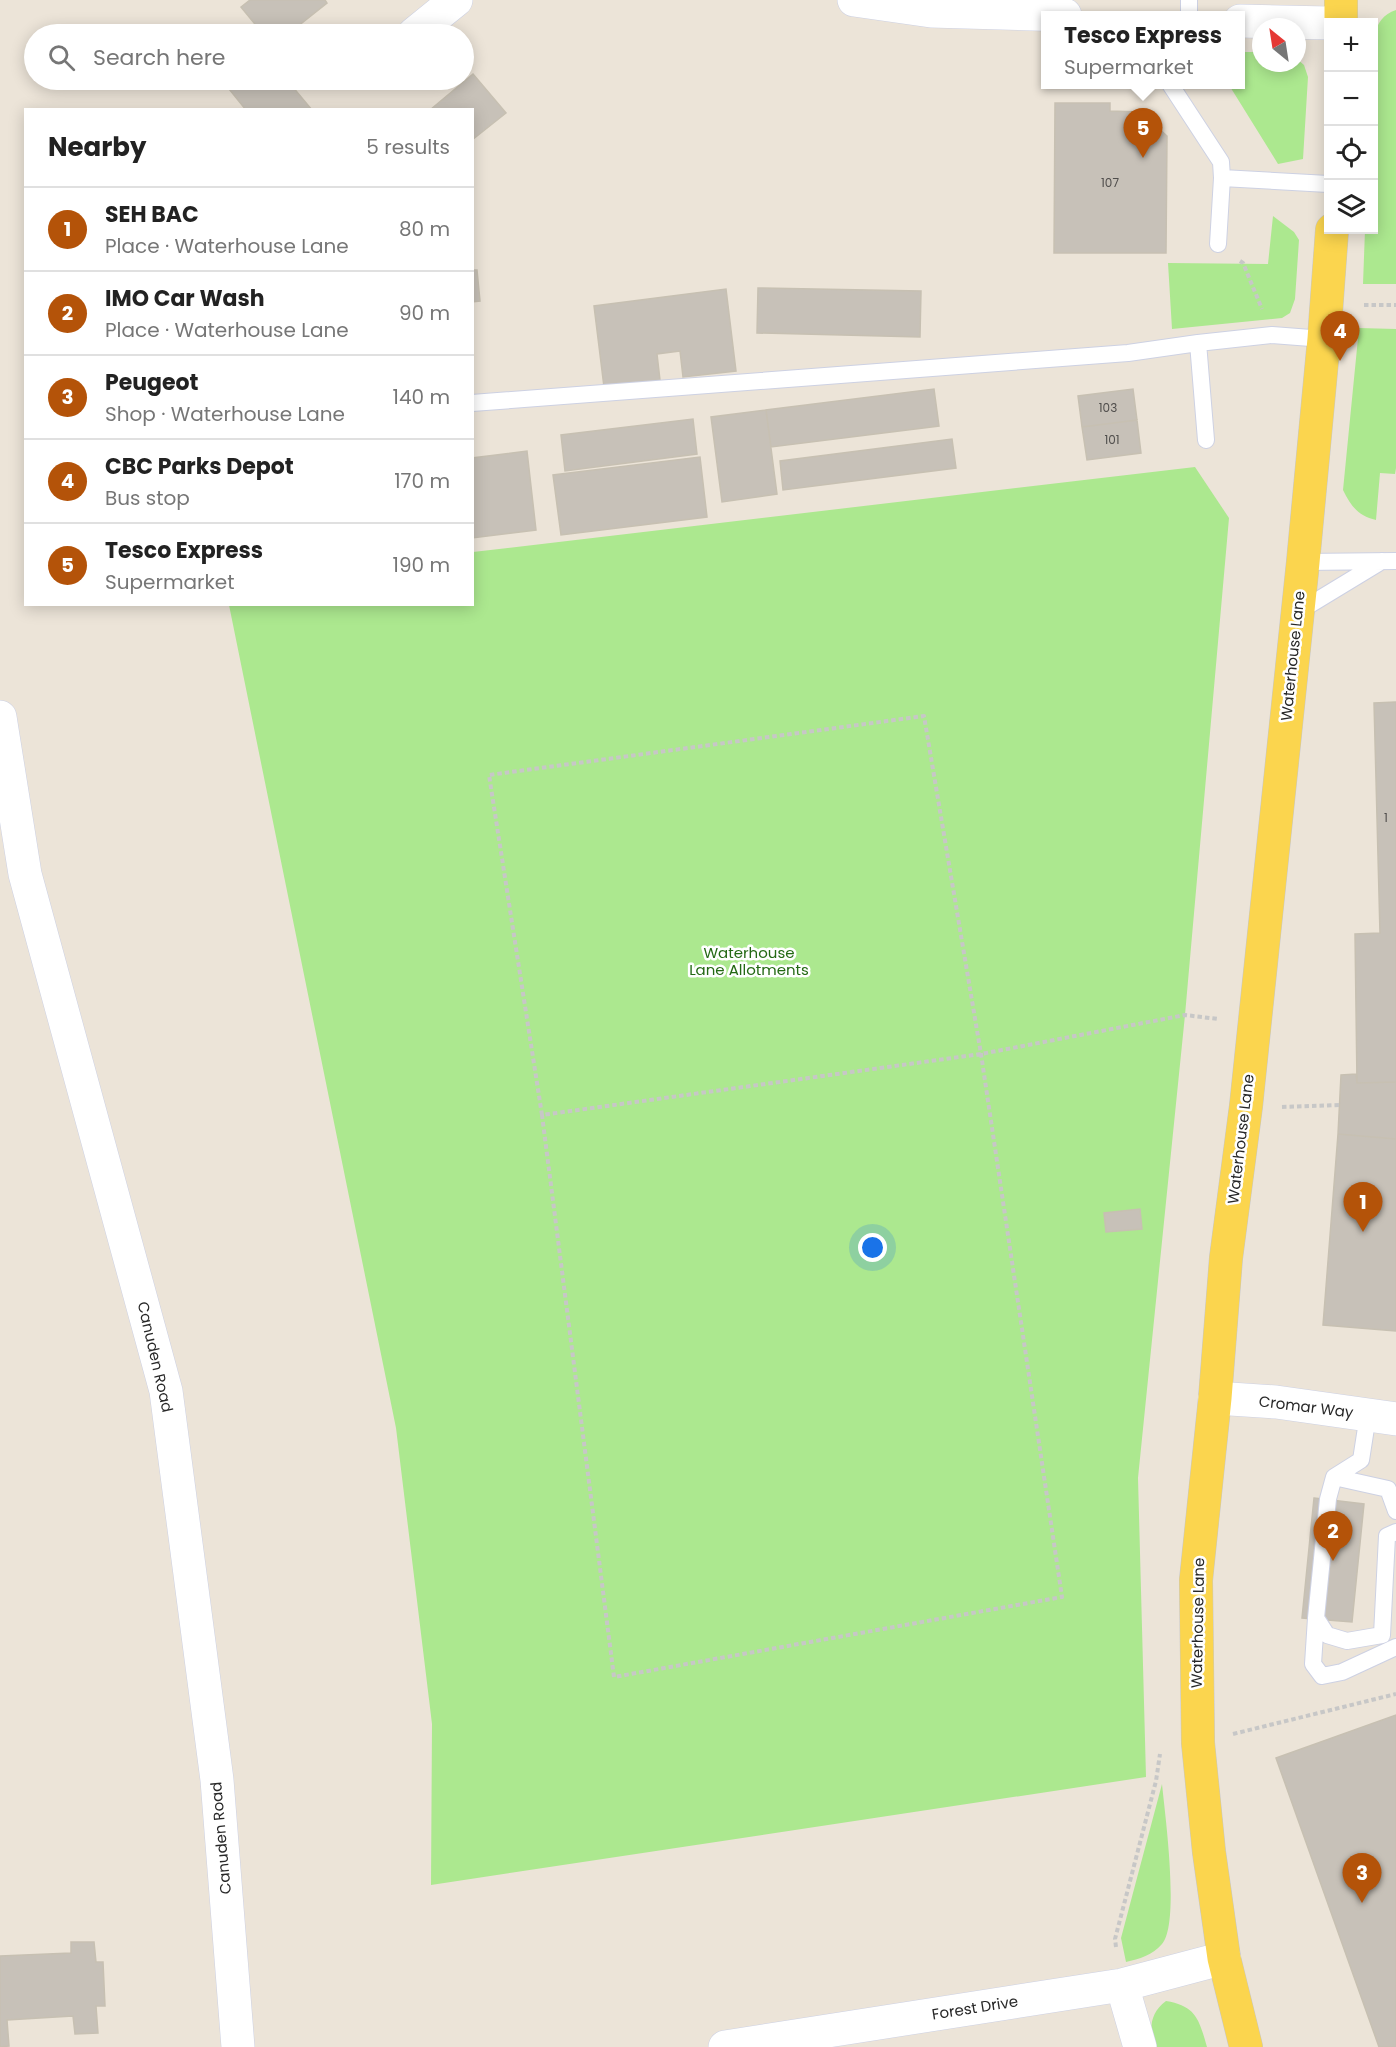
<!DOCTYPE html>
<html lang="en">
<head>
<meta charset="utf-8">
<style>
  :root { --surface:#fff; --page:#f6f6f6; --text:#222; --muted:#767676; --line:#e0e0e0; --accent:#b45309 }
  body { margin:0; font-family:Poppins,sans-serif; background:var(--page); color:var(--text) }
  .controls { position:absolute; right:18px; top:18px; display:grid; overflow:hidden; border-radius:0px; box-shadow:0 3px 15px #0003 }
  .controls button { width:54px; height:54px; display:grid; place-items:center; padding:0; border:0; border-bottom:2px solid var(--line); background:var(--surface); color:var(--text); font:30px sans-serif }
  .compass { position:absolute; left:1252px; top:18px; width:54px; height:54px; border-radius:50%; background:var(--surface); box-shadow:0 3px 15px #0003; rotate:330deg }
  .you { position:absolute; left:873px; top:1248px; width:21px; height:21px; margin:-15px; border:4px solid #fff; border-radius:50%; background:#1a73e8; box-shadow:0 0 0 9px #1a73e833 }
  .badge { display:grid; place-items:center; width:39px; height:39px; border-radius:50%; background:var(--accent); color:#fff; font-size:20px; font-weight:700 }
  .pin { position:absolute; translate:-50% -50px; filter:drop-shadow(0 2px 3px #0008) }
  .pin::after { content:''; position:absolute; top:32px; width:21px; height:18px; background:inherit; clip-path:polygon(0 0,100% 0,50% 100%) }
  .popup { position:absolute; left:1041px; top:11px; width:204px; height:78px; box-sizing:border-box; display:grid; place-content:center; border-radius:0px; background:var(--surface); filter:drop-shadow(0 2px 4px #0005); font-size:20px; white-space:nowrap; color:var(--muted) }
  .popup b { font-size:22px; color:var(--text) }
  .popup::after { content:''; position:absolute; left:50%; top:100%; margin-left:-12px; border:12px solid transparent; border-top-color:var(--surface) }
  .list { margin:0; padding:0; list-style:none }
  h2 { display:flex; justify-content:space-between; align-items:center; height:78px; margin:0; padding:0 24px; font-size:26px }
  h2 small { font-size:20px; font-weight:400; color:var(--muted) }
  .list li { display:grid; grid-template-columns:39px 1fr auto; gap:18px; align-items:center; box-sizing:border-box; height:84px; padding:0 24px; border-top:2px solid var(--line) }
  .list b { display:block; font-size:22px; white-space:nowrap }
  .list p { margin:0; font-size:20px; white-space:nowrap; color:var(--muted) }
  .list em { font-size:20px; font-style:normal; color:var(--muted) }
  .icon { flex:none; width:33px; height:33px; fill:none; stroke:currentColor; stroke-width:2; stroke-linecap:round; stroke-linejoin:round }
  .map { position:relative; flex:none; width:1396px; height:2047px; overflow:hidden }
  .search { position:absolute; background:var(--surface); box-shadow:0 3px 15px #0003; left:24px; top:24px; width:450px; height:66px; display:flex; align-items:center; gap:15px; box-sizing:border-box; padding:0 21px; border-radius:33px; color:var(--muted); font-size:22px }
  .panel { position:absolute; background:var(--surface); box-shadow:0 3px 15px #0003; left:24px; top:108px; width:450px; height:498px; border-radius:0px }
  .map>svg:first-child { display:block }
  .green { fill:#ace88f }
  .building { fill:#c7c1b8; stroke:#c7c0b2; stroke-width:1.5 }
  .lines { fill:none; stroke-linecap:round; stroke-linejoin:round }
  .service-casing { stroke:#cdd1e3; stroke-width:18 }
  .minor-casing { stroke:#cdd1e3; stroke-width:34 }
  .primary-casing { stroke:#c7c7c7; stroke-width:34 }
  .path { stroke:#c7c7c7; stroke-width:4; stroke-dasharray:4.5 3; stroke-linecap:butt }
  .service { stroke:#fff; stroke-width:16 }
  .minor { stroke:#fff; stroke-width:33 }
  .primary { stroke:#fbd54e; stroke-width:33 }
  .labels { text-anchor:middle; stroke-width:5; stroke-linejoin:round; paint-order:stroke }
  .number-label { font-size:12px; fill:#504e4c }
  .street-label { font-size:15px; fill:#282828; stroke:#fff }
  .park-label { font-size:15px; fill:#246914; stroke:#fff }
</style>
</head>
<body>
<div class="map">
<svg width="1396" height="2047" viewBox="0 0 1396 2047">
  <rect width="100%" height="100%" fill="#ece4d8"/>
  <!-- green -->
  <path class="green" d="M1396,10V284H1363L1365,230H1374V35C1378,23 1383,14 1396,10Z
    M1241,52H1261V63H1297V59L1304,65L1308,77L1303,159L1278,164L1229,85L1240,84Z
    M1273,216L1294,232L1299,240L1295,299L1290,313L1282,318L1172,329L1168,263L1268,264Z
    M1359,328L1396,329V468L1395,474L1380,473L1376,520C1358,516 1351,506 1343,490Z
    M1195,467L1229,518L1185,1015L1138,1478L1146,1777L431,1885L432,1724L396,1428L229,605L472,604L473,552Z
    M1162,1784C1165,1814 1180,1924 1162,1944C1153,1955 1139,1959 1126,1962L1121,1938Z
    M1166,2001C1196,2006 1199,2019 1207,2047H1154C1149,2028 1150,2013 1166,2001Z"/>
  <!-- building -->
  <path class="building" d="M250,0H325L327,3L288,34H263L241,7Z
    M473,74L506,113L472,140V110H430Z
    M242,80H287L312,110H246L229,89Z
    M1055,103H1110V111L1141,112L1167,136L1166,253H1054Z
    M472,270H477L480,301L472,302Z
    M758,288L921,291L920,337L757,333Z
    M726,289L736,371L683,377L680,351L657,354L660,380L604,387L594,306Z
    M934,389L939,426L771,447L766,410Z
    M1133,389L1137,420L1082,427L1078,396Z
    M766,410L777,494L722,502L711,417Z
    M693,419L697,454L565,471L561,435Z
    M1137,420L1141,453L1087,460L1082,427Z
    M952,439L956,468L783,490L780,461Z
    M527,451L536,530L472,538V458Z
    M700,457L707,517L561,535L553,475Z
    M1396,702V1082L1357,1083L1355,934L1380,933L1374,703Z
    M1356,1074L1357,1083L1396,1082V1139L1338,1134L1341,1075Z
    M1338,1134L1396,1139V1331L1323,1325Z
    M1140,1209L1142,1229L1106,1232L1104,1213Z
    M1314,1498L1364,1504L1352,1622L1302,1618Z
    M1396,1715V2047H1379L1276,1758Z
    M71,1942H94L96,1962H103L105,2006H96L98,2033L75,2034L73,2016L7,2020L9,2046L0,2047V1956L71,1953Z"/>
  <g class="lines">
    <!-- service casing -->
    <g class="service-casing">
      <path id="service" d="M1189,15V0
        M1170,84L1221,162L1222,178L1328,184
        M1218,244L1222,178
        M472,403L1128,353L1198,343
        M1206,440L1198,343L1272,335L1324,339
        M1303,562L1396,561
        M1298,612L1382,561
        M1368,1415L1361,1460L1334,1477L1328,1499L1316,1618L1313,1664L1322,1676L1342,1672L1396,1647
        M1334,1477L1388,1489L1396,1511
        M1316,1618L1327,1635L1347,1641L1382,1635L1387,1536L1396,1532"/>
    </g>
    <!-- minor casing -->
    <g class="minor-casing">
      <path id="minor" d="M854,0L931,11L1065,15
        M1240,21L1328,23
        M414,34L456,0
        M0,717L25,874L166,1391L217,1780L238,2047
        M1215,1398L1276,1402L1396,1419
        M1122,1985L1140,2047
        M725,2047L1122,1985L1224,1958"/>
    </g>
    <!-- primary casing -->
    <g class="primary-casing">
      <path id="primary" d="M1341,0V22
        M1246,2047L1224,1958L1209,1852L1198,1743L1196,1580L1215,1398L1226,1258L1246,1106L1303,562L1324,339L1332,230"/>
    </g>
    <!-- path -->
    <path class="path" d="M1240,261L1243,263L1262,309
      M1364,305H1396
      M1282,1107L1340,1105
      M542,1115L489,775L924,716L981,1054L1062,1597L614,1677L542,1115L981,1054L1185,1015L1218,1019
      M1233,1734L1396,1694
      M1116,1947L1115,1939L1156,1781L1160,1754"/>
    <!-- service -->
    <use href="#service" class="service"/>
    <!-- minor -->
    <use href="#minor" class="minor"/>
    <!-- primary -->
    <use href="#primary" class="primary"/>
  </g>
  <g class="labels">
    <!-- number labels -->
    <g class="number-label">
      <text x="1110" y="187">107</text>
      <text x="1108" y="412">103</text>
      <text x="1112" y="444">101</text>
      <text x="1386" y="822">1</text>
    </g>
    <!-- street labels -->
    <g class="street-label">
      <text transform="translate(1293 656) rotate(-84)" y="5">Waterhouse Lane</text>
      <text transform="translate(1241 1139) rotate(-83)" y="5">Waterhouse Lane</text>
      <text transform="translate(155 1357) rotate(77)" y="5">Canuden Road</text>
      <text transform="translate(1306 1407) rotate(7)" y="5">Cromar Way</text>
      <text transform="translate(1198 1623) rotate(-89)" y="5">Waterhouse Lane</text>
      <text transform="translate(221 1838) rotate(-95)" y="5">Canuden Road</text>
      <text transform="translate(975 2008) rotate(-9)" y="5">Forest Drive</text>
    </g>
    <!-- park labels -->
    <g class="park-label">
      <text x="749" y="958">Waterhouse<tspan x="749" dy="17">Lane Allotments</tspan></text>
    </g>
  </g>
</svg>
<div class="controls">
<button>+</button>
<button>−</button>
<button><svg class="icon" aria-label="locate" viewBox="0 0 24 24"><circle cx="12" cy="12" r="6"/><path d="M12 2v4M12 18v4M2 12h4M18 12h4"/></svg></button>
<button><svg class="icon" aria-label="layers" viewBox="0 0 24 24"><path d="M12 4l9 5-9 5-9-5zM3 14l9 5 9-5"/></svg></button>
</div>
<svg class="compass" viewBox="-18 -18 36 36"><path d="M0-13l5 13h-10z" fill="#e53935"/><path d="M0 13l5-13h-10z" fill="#767676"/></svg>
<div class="you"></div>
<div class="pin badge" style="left:1363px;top:1232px">1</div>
<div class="pin badge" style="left:1333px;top:1561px">2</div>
<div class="pin badge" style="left:1362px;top:1903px">3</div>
<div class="pin badge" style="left:1340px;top:361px">4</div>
<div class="pin badge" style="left:1143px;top:158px">5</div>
<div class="popup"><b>Tesco Express</b>Supermarket</div>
<div class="search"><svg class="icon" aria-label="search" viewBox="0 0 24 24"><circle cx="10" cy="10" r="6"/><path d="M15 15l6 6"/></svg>Search here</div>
<section class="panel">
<h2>Nearby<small>5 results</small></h2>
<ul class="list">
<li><span class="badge">1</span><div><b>SEH BAC</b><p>Place · Waterhouse Lane</p></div><em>80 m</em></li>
<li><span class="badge">2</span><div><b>IMO Car Wash</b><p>Place · Waterhouse Lane</p></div><em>90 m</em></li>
<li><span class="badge">3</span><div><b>Peugeot</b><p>Shop · Waterhouse Lane</p></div><em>140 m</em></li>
<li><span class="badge">4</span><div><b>CBC Parks Depot</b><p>Bus stop</p></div><em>170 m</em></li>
<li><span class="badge">5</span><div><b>Tesco Express</b><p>Supermarket</p></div><em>190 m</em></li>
</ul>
</section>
</div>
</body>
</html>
